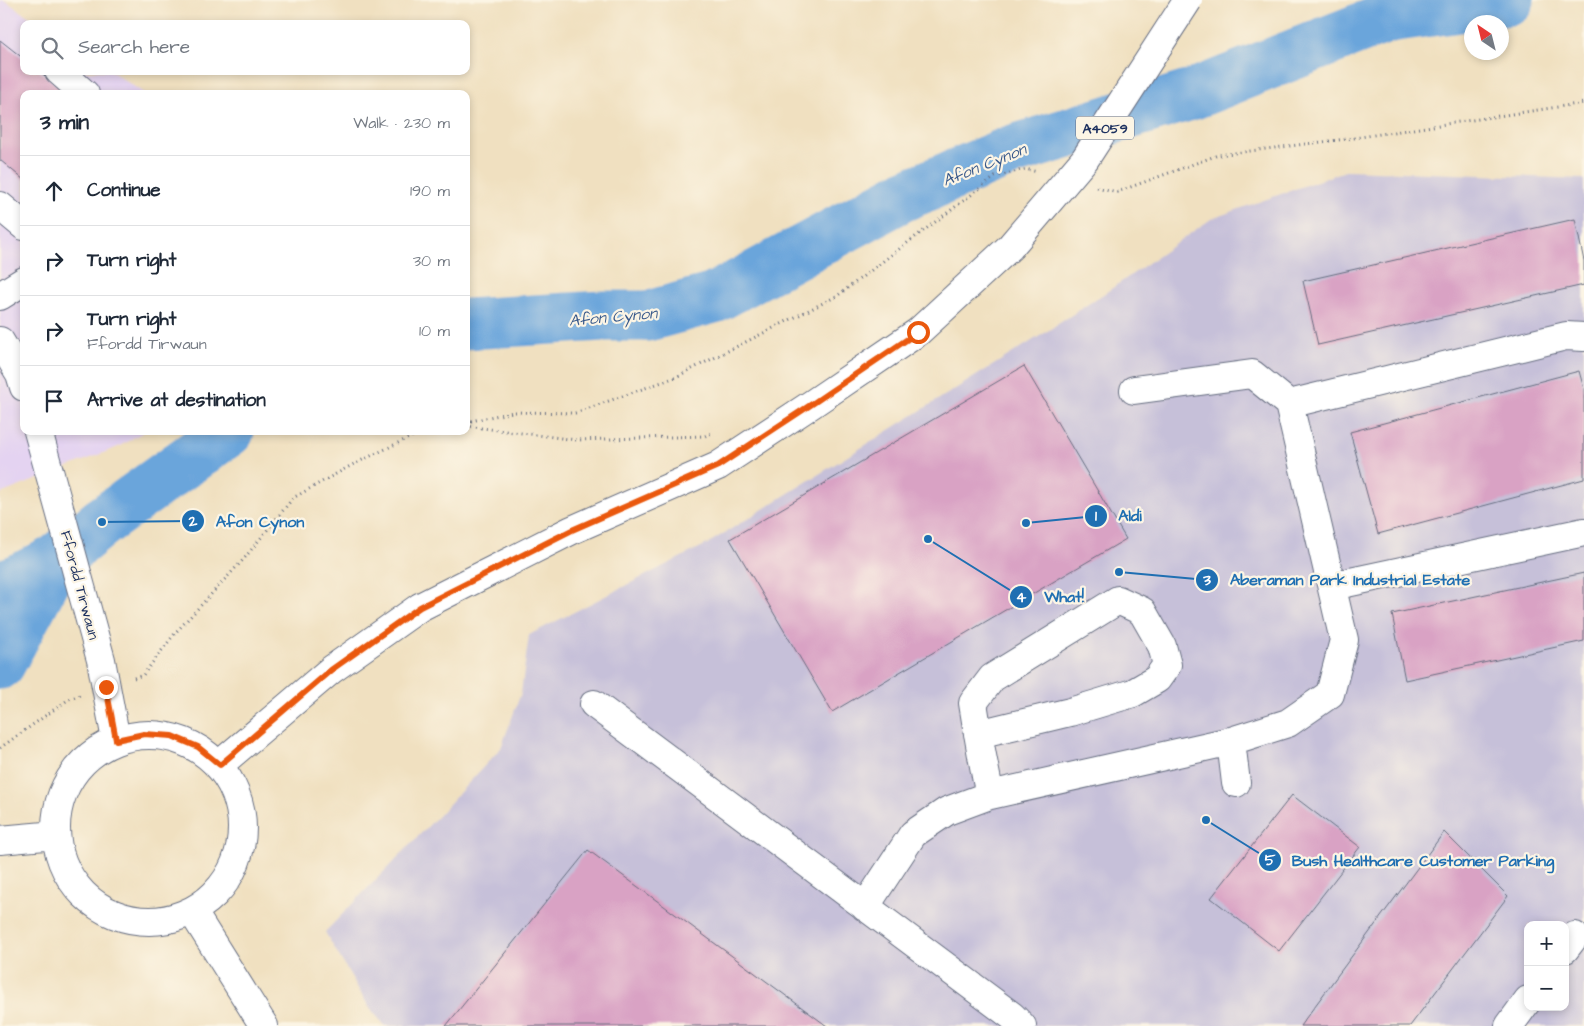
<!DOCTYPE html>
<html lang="en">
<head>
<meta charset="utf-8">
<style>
  :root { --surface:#fff; --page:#f2f2f3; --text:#1f2937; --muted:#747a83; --line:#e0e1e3 }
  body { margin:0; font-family:"Architects Daughter",sans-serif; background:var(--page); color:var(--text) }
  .controls { position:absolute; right:15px; bottom:15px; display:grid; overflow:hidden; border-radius:10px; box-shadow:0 2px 8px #0003 }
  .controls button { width:45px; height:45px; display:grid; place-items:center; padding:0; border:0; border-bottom:1px solid var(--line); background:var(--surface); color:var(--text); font:25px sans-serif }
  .compass { position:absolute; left:1464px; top:15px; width:45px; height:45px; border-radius:50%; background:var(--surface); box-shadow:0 2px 8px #0003; rotate:325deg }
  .stop { position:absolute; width:15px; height:15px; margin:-11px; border:4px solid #ea580c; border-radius:50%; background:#fff }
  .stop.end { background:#ea580c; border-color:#fff; box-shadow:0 1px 5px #0008 }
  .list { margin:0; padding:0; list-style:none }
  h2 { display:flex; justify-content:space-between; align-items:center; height:65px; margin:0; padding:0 20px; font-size:21px }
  h2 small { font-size:16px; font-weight:400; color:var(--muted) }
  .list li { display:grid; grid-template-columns:32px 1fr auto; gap:15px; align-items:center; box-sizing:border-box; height:70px; padding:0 20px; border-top:1px solid var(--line) }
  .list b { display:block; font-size:19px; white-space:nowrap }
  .list p { margin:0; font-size:16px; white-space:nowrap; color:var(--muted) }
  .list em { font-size:16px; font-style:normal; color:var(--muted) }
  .icon { flex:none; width:28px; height:28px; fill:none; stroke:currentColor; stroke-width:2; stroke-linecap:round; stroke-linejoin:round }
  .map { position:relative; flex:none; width:1584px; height:1026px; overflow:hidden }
  .search { position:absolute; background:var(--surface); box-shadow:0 2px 8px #0003; left:20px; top:20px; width:450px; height:55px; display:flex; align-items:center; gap:12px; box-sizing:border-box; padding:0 18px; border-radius:10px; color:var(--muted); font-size:19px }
  .panel { position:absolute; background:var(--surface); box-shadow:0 2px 8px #0003; left:20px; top:90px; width:450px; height:345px; border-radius:10px }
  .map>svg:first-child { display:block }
  .built { fill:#e4d3f1 }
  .industrial { fill:#c6c0d9; fill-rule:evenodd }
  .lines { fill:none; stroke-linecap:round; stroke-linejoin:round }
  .river { stroke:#6aa5db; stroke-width:51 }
  .building { fill:#d9a2c4 }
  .minor-casing { stroke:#666d80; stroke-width:30 }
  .major-casing { stroke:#666d80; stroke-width:30 }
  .path { stroke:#666d80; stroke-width:3; stroke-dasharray:1 4; stroke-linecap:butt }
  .minor { stroke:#fff; stroke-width:28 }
  .major { stroke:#fff; stroke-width:28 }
  .major-bridge-casing { stroke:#666d80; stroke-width:30; stroke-linecap:butt }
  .major-bridge { stroke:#fff; stroke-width:28 }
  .route { stroke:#ea580c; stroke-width:6 }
  .labels { text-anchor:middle; stroke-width:4.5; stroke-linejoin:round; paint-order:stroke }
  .shield { fill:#fcf5e5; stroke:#5e6a86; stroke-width:1 }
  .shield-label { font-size:14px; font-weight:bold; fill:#1b2f5e }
  .street-label { font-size:15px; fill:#1b2f5e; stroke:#fcf5e5 }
  .water-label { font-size:16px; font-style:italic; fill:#37588a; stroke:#fcf5e5 }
  .leader { fill:none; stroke:#1f6fb2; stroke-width:2 }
  .callout-dot { fill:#1f6fb2; stroke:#fcf5e5; stroke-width:2 }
  .mark-label { font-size:15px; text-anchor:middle; font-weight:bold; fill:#fff }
  .callout-label { font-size:16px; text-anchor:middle; font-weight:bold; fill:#1f6fb2; stroke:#fcf5e5; stroke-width:4.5; stroke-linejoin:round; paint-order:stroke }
</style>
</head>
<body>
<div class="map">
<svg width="1584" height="1026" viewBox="0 0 1584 1026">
  <rect width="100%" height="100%" fill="#fcf5e5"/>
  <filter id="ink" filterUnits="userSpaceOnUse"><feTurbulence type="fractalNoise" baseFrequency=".02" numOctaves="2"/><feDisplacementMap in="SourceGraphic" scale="10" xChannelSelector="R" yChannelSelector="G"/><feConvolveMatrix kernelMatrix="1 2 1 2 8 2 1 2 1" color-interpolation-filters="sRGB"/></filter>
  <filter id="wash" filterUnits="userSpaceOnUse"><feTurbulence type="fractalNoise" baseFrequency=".0096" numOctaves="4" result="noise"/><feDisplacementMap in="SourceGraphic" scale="20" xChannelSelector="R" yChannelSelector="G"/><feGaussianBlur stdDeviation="1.12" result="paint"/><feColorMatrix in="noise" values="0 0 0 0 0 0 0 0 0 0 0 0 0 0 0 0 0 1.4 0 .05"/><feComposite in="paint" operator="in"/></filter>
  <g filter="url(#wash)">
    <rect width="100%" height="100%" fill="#f0e0c0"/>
    <!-- built -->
    <path class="built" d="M0,0H4L40,24H24V71H111L145,94H24V431H145L118,447L0,494Z"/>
    <!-- industrial -->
    <path class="industrial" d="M1348,170L1584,179V1026H385L369,1007L325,932L438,816L501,748L521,693L529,635L707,544L1043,334L1114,287L1211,219ZM1528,925H1565V1007H1528Z"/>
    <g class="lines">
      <!-- river -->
      <path class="river" d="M466,324L603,316H648L714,298L901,197L1013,150L1191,95L1389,17L1509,0
        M0,586L19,579L56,560L102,522L229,431
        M0,664L56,560"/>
    </g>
    <g id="blocks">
      <!-- building -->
      <path class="building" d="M0,40L24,59V71H39L67,94H24V180L0,160Z
        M1575,219L1584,261V285L1318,345L1303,281Z
        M1024,366L1126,539L832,712L730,539Z
        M1579,371L1584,389V479L1378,534L1350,432Z
        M1584,573V641L1405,680L1392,614Z
        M1292,795L1360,847L1279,951L1211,898Z
        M1444,832L1508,896L1410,1026H1300Z
        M588,850L827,1026H446Z"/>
    </g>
  </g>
  <g filter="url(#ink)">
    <use href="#blocks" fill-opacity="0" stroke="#666d80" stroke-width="1"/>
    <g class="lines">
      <!-- minor casing -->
      <g class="minor-casing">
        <path id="minor" d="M59,71L85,94
          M0,206L24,226
          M0,296L24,281
          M0,341L20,374L24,387
          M1289,404L1566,336L1584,337
          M38,431L101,660L116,740
          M1332,586L1584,532
          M594,704L1012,1016L1022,1026
          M978,734L1070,712L1133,693L1157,679L1167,665L1162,646L1142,611L1118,600L992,678L973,703C978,734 983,764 990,795
          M1231,741L1236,783
          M865,907L913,834L947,811L990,795L1231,741L1288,723L1330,694L1344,640L1289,404L1252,374L1134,390
          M1565,949L1575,936
          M1509,1026L1528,1000"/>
      </g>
      <!-- major casing -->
      <g class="major-casing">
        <path id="major" d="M56 828a93 93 0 1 1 186 0a93 93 0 1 1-186 0Z
          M219,765L331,670L420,607L572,530L718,466L812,404L918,332L1010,247
          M0,840L56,835
          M192,911L264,1026"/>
      </g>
      <!-- path -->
      <path class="path" d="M1097,187L1117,192L1218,155L1354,138L1584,103
        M466,422L513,412L575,413L676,377L837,296L995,177L1025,169L1038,172
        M466,426L577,440L705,436L714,432
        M134,678L143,675L176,632L243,560L293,498L352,465L423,431
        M0,748L69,699L80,695"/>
      <!-- minor -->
      <use href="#minor" class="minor"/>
      <!-- major -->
      <use href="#major" class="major"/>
      <!-- major-bridge casing -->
      <g class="major-bridge-casing">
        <path id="major-bridge" d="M1010,247L1085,159L1188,0"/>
      </g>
      <!-- major-bridge -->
      <use href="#major-bridge" class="major-bridge"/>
    </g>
  </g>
  <g class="lines" filter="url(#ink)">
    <!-- route -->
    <path class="route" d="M106,687L116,740L144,734L172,736L198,747L220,765L331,670L420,607L572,530L718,466L812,404L918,332"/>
  </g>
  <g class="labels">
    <!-- shield labels -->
    <rect class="shield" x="1076" y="116.5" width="58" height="23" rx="4"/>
    <g class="shield-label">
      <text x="1105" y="133">A4059</text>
    </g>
    <!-- street labels -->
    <g class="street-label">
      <text transform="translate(80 585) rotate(75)" y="5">Ffordd Tirwaun</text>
    </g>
    <!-- water labels -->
    <g class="water-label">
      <text transform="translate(984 164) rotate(-22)" y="6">Afon Cynon</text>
      <text transform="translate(613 316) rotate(-5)" y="6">Afon Cynon</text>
    </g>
  </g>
  <!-- callouts -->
  <path class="leader" d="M1026 523L1096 516M102 522L193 521M1119 572L1207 580M928 539L1021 597M1206 820L1270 860"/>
  <g class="callout-dot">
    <circle cx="1026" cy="523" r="5"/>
    <circle cx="102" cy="522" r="5"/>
    <circle cx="1119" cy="572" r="5"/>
    <circle cx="928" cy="539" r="5"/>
    <circle cx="1206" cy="820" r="5"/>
    <circle cx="1096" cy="516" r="12"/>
    <circle cx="193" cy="521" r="12"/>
    <circle cx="1207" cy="580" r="12"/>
    <circle cx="1021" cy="597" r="12"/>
    <circle cx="1270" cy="860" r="12"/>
  </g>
  <g class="mark-label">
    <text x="1096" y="521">1</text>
    <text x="193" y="526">2</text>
    <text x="1207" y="585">3</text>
    <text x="1021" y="602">4</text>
    <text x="1270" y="865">5</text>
  </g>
  <g class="callout-label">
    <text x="1130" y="521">Aldi</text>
    <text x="260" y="527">Afon Cynon</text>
    <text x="1350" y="585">Aberaman Park Industrial Estate</text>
    <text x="1064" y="602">What!</text>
    <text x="1423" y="866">Bush Healthcare Customer Parking</text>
  </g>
</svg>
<div class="controls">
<button>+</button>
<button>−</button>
</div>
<svg class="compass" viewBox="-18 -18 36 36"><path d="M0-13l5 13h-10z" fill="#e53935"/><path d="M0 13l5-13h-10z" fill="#747a83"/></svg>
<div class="stop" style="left:918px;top:332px"></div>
<div class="stop end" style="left:106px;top:687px"></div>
<div class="search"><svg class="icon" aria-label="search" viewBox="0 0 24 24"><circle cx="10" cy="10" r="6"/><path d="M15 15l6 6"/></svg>Search here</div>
<section class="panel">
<h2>3 min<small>Walk · 230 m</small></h2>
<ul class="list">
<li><svg class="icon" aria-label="ahead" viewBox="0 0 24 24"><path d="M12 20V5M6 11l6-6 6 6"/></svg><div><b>Continue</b></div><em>190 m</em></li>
<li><svg class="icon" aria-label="right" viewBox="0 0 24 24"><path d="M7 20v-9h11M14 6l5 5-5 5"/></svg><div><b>Turn right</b></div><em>30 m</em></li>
<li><svg class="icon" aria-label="right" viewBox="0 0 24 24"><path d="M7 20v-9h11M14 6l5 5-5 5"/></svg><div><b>Turn right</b><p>Ffordd Tirwaun</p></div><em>10 m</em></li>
<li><svg class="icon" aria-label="arrive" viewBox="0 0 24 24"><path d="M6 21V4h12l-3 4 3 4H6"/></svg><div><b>Arrive at destination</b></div></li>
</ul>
</section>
</div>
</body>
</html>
